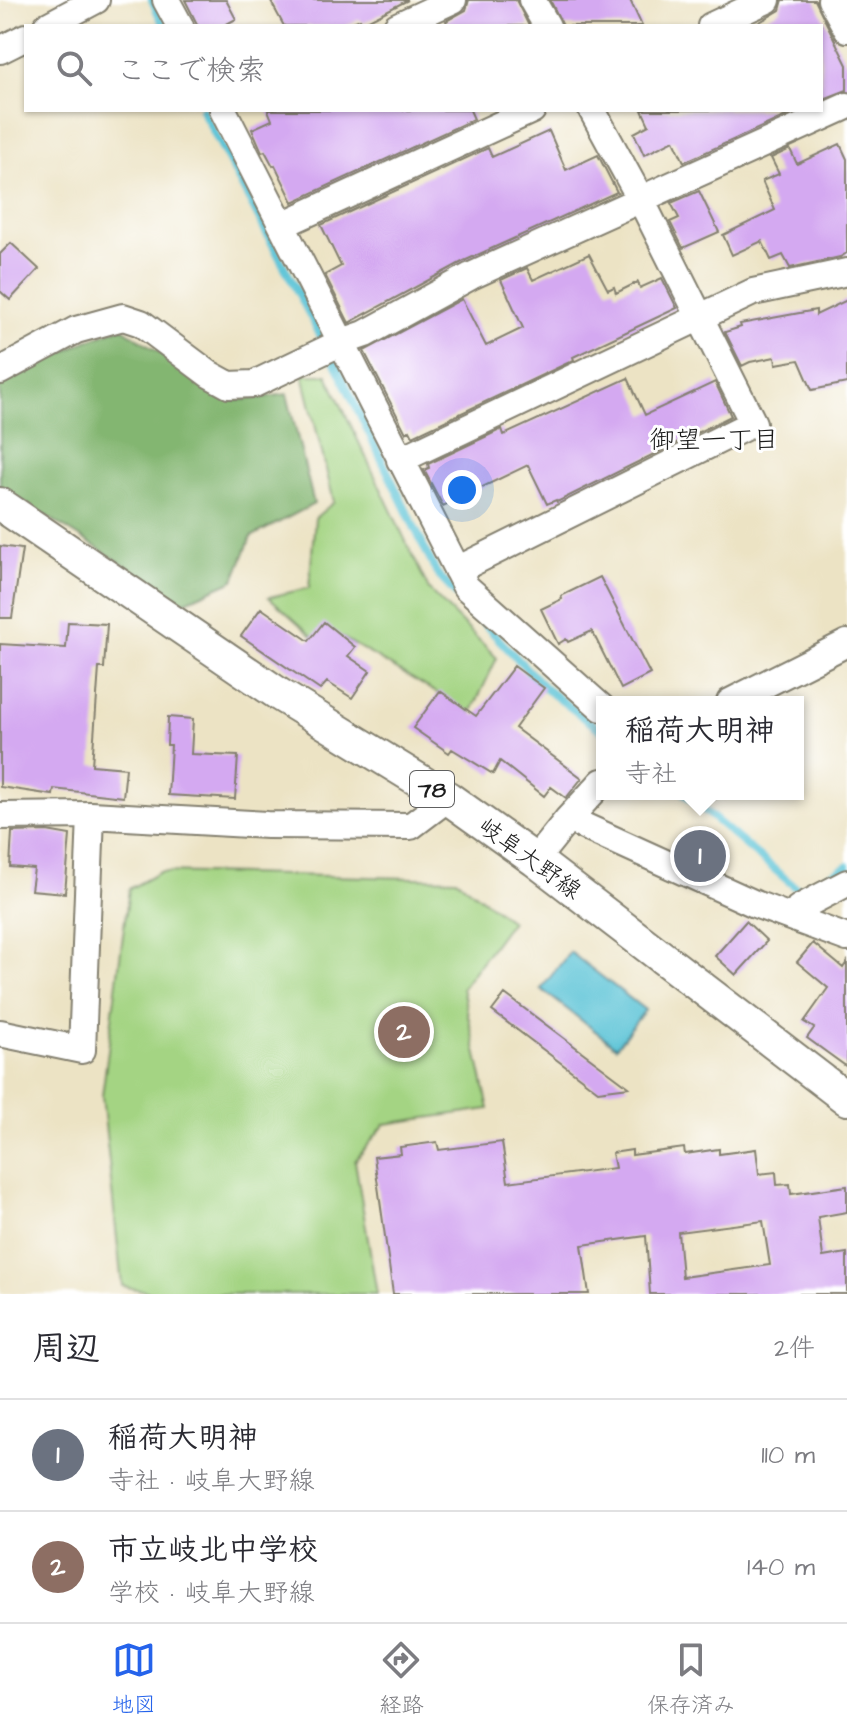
<!DOCTYPE html>
<html lang="ja">
<head>
<meta charset="utf-8">
<style>
  :root { --surface:#fff; --page:#f2f2f3; --text:#2b2b33; --muted:#7c7c81; --line:#e1e1e2; --accent:#2563eb }
  body { margin:0; font-family:"Architects Daughter","Klee One",sans-serif; background:var(--page); color:var(--text) }
  .you { position:absolute; left:462px; top:490px; width:28px; height:28px; margin:-20px; border:6px solid #fff; border-radius:50%; background:#1a73e8; box-shadow:0 0 0 12px #1a73e833 }
  .badge { display:grid; place-items:center; width:52px; height:52px; border-radius:50%; background:var(--accent); color:#fff; font-size:26px; font-weight:700 }
  .pin { position:absolute; translate:-50% -50%; border:4px solid #fff; box-shadow:0 2px 8px #0006 }
  .popup { position:absolute; left:596px; top:696px; width:208px; height:104px; box-sizing:border-box; display:grid; place-content:center; border-radius:0px; background:var(--surface); filter:drop-shadow(0 2px 6px #0005); font-size:26px; white-space:nowrap; color:var(--muted) }
  .popup b { font-size:30px; color:var(--text) }
  .popup::after { content:''; position:absolute; left:50%; top:100%; margin-left:-16px; border:16px solid transparent; border-top-color:var(--surface) }
  .list { margin:0; padding:0; list-style:none }
  h2 { display:flex; justify-content:space-between; align-items:center; height:104px; margin:0; padding:0 32px; font-size:34px }
  h2 small { font-size:26px; font-weight:400; color:var(--muted) }
  .list li { display:grid; grid-template-columns:52px 1fr auto; gap:24px; align-items:center; box-sizing:border-box; height:112px; padding:0 32px; border-top:2px solid var(--line) }
  .list b { display:block; font-size:30px; white-space:nowrap }
  .list p { margin:0; font-size:26px; white-space:nowrap; color:var(--muted) }
  .list em { font-size:26px; font-style:normal; color:var(--muted) }
  .icon { flex:none; width:44px; height:44px; fill:none; stroke:currentColor; stroke-width:2; stroke-linecap:round; stroke-linejoin:round }
  .map { position:relative; flex:none; width:847px; height:1294px; overflow:hidden }
  .search { position:absolute; background:var(--surface); box-shadow:0 2px 6px #0004; left:24px; right:24px; top:24px; height:88px; display:flex; align-items:center; gap:20px; box-sizing:border-box; padding:0 28px; border-radius:0px; color:var(--muted); font-size:30px }
  .sheet { height:328px; background:var(--surface) }
  nav { display:flex; justify-content:space-around; align-items:center; box-sizing:border-box; height:112px; border-top:2px solid var(--line); background:var(--surface); font-size:22px; color:var(--muted) }
  nav a { display:grid; justify-items:center; gap:4px }
  nav .on { color:var(--accent) }
  .map>svg:first-child { display:block }
  .green { fill:#a4d483; stroke:#607850; stroke-width:2 }
  .forest { fill:#83b671; stroke:#506946; stroke-width:2 }
  .water { fill:#5ac3d6; stroke:#3b7079; stroke-width:2 }
  .lines { fill:none; stroke-linecap:round; stroke-linejoin:round }
  .stream { stroke:#5ac3d6; stroke-width:8 }
  .building { fill:#d4a9f1; fill-rule:evenodd }
  .minor-casing { stroke:#848070; stroke-width:30 }
  .major-casing { stroke:#848070; stroke-width:36 }
  .minor { stroke:#fff; stroke-width:26 }
  .major { stroke:#fff; stroke-width:32 }
  .labels { text-anchor:middle; stroke-width:6; stroke-linejoin:round; paint-order:stroke }
  .shield { fill:#fff; stroke:#606060; stroke-width:2 }
  .shield-label { font-size:22px; font-weight:bold; fill:#1c1c1c }
  .street-label { font-size:24px; fill:#1c1c1c; stroke:#fff }
  .neighbourhood-label { font-size:26px; fill:#1c1c1c; stroke:#fff }
</style>
</head>
<body>
<div class="map">
<svg width="847" height="1294" viewBox="0 0 847 1294">
  <rect width="100%" height="100%" fill="#fff"/>
  <filter id="ink" filterUnits="userSpaceOnUse"><feTurbulence type="fractalNoise" baseFrequency=".0125" numOctaves="2"/><feDisplacementMap in="SourceGraphic" scale="16" xChannelSelector="R" yChannelSelector="G"/><feConvolveMatrix kernelMatrix="1 2 1 2 8 2 1 2 1" color-interpolation-filters="sRGB"/></filter>
  <filter id="wash" filterUnits="userSpaceOnUse"><feTurbulence type="fractalNoise" baseFrequency=".006" numOctaves="4" result="noise"/><feDisplacementMap in="SourceGraphic" scale="32" xChannelSelector="R" yChannelSelector="G"/><feGaussianBlur stdDeviation="1.8" result="paint"/><feColorMatrix in="noise" values="0 0 0 0 0 0 0 0 0 0 0 0 0 0 0 0 0 1.4 0 .05"/><feComposite in="paint" operator="in"/></filter>
  <g filter="url(#wash)">
    <rect width="100%" height="100%" fill="#ece3c4"/>
    <!-- green -->
    <path class="green" d="M303,375H327L429,590L497,658L471,713L331,631L316,639L269,597L309,588L315,518L334,502Z
      M160,872L456,879L511,921L462,988L489,1109L385,1124L355,1161L377,1294H160L122,1286L102,1096L129,889Z"/>
    <!-- forest -->
    <path class="forest" d="M121,327L234,401L287,394L314,504L251,537L234,580L184,602L0,487V385L82,343Z"/>
    <!-- water -->
    <path class="water" d="M570,952L645,1010L616,1047L541,989Z"/>
    <g class="lines">
      <!-- stream -->
      <path class="stream" d="M152,0L164,26
        M202,110L338,369L437,574L546,689L602,731
        M685,794L800,891L847,866"/>
    </g>
    <g id="blocks">
      <!-- building -->
      <path class="building" d="M185,0H226L236,19L223,26H198Z
        M270,0H408L363,23L360,19L344,26H284Z
        M469,0H516L529,26H449L446,21L466,10Z
        M550,0H630L642,26H563Z
        M783,0H815L847,65V90L821,100V26H753L780,10Z
        M268,110H470L474,119L293,202L275,165L273,166L265,151L262,152L252,129L272,120Z
        M642,110H799L684,162L674,140L644,155L634,133L649,125Z
        M549,131L566,170L598,155L617,192L464,261L349,323L325,275L341,266L321,225L488,148L492,157Z
        M840,144L847,159V253L840,257L790,268L783,255L771,260L762,241L732,255L723,235L775,210L762,181L779,174L771,158L790,149L797,164Z
        M699,191L719,232L683,248L670,222L679,218L671,203Z
        M11,243L39,269L10,300L0,291V254Z
        M589,254L608,290L614,287L616,293L638,282L640,288L662,278L677,308L573,357L574,360L413,436L410,430L406,433L364,351L462,299L486,346L523,328L501,280L527,268L533,280Z
        M847,300V383L812,390L799,360L776,364L775,357L750,362L742,366L725,332L741,327L740,324L816,310V315Z
        M628,378L645,415L715,382L731,416L557,502L556,500L547,504L528,465L443,506L424,470L429,468L428,464L502,429L504,435Z
        M0,546L22,549L12,618H0Z
        M600,577L650,674L621,689L592,631L568,642L566,639L558,644L541,609L562,599L561,596Z
        M261,608L309,641L324,622L355,647L348,656L370,671L352,698L327,682L320,690L241,636Z
        M68,622L107,624L104,668H99L92,765L126,768L123,797L54,789L53,795L0,787V644L66,648Z
        M514,666L544,688L515,728L582,778L566,798L551,787L544,796L500,761L493,774L452,749L449,753L413,728L440,691L476,716Z
        M168,717L193,719L191,754L238,756L235,799L168,795L171,745H167Z
        M47,831L70,835L65,893L31,890L34,869L10,867L12,832Z
        M746,921L767,941L736,975L715,956Z
        M813,943L843,968L847,962V1067L807,1038L814,1028L804,1022L828,988L797,962Z
        M505,994L629,1087L598,1091L492,1011Z
        M437,1142L439,1150L502,1142L508,1182L615,1168L612,1153L632,1150V1155L684,1148L685,1154L719,1149V1154L756,1149L759,1174L776,1172L777,1185L790,1184L791,1194L847,1186V1212L818,1217L823,1257L847,1253V1294H650L646,1236L582,1245L589,1294H393L374,1157L401,1154L400,1147ZM763,1221L770,1265L682,1277L678,1232Z"/>
    </g>
  </g>
  <g filter="url(#ink)">
    <use href="#blocks" fill-opacity="0" stroke="#848070" stroke-width="2"/>
    <g class="lines">
      <!-- minor casing -->
      <g class="minor-casing">
        <path id="minor" d="M166,0L180,26
          M532,0L547,26
          M831,0L847,29
          M47,26L96,0
          M397,26L453,0
          M711,26L767,0
          M0,50L26,37
          M223,110L466,587L602,708
          M282,225L532,110
          M0,371L76,330L123,317L141,323L209,374L229,385L254,384L342,342L365,334L471,276L847,106
          M400,460L753,292L847,272
          M457,570L753,423L640,198L592,110
          M730,702L847,643
          M0,816L91,815L267,825L411,826L448,798
          M568,819L755,904L847,938
          M535,860L568,819L602,782
          M794,918L799,908L847,883
          M0,1033L82,1050L91,815"/>
      </g>
      <!-- major casing -->
      <g class="major-casing">
        <path id="major" d="M0,504L280,695L448,798L535,860L847,1099"/>
      </g>
      <!-- minor -->
      <use href="#minor" class="minor"/>
      <!-- major -->
      <use href="#major" class="major"/>
    </g>
  </g>
  <g class="labels">
    <!-- shield labels -->
    <rect class="shield" x="410" y="771" width="44" height="36" rx="6"/>
    <g class="shield-label">
      <text x="432" y="797">78</text>
    </g>
    <!-- street labels -->
    <g class="street-label">
      <text transform="translate(530 858) rotate(36)" y="8">岐阜大野線</text>
    </g>
    <!-- neighbourhood labels -->
    <g class="neighbourhood-label">
      <text x="714" y="448">御望一丁目</text>
    </g>
  </g>
</svg>
<div class="you"></div>
<div class="pin badge" style="left:700px;top:856px;background:#6b7280">1</div>
<div class="popup"><b>稲荷大明神</b>寺社</div>
<div class="pin badge" style="left:404px;top:1032px;background:#8d6e63">2</div>
<div class="search"><svg class="icon" aria-label="search" viewBox="0 0 24 24"><circle cx="10" cy="10" r="6"/><path d="M15 15l6 6"/></svg>ここで検索</div>
</div>
<section class="sheet">
<h2>周辺<small>2件</small></h2>
<ul class="list">
<li><span class="badge" style="background:#6b7280">1</span><div><b>稲荷大明神</b><p>寺社 · 岐阜大野線</p></div><em>110 m</em></li>
<li><span class="badge" style="background:#8d6e63">2</span><div><b>市立岐北中学校</b><p>学校 · 岐阜大野線</p></div><em>140 m</em></li>
</ul>
</section>
<nav>
<a class="on"><svg class="icon" aria-label="map" viewBox="0 0 24 24"><path d="M3 6l6-2 6 2 6-2v14l-6 2-6-2-6 2zM9 4v14M15 6v14"/></svg>地図</a>
<a><svg class="icon" aria-label="directions" viewBox="0 0 24 24"><path d="M12 3l9 9-9 9-9-9zM9 14v-3h6M13 9l2 2-2 2"/></svg>経路</a>
<a><svg class="icon" aria-label="saved" viewBox="0 0 24 24"><path d="M7 4h10v16l-5-4-5 4z"/></svg>保存済み</a>
</nav>
</body>
</html>
